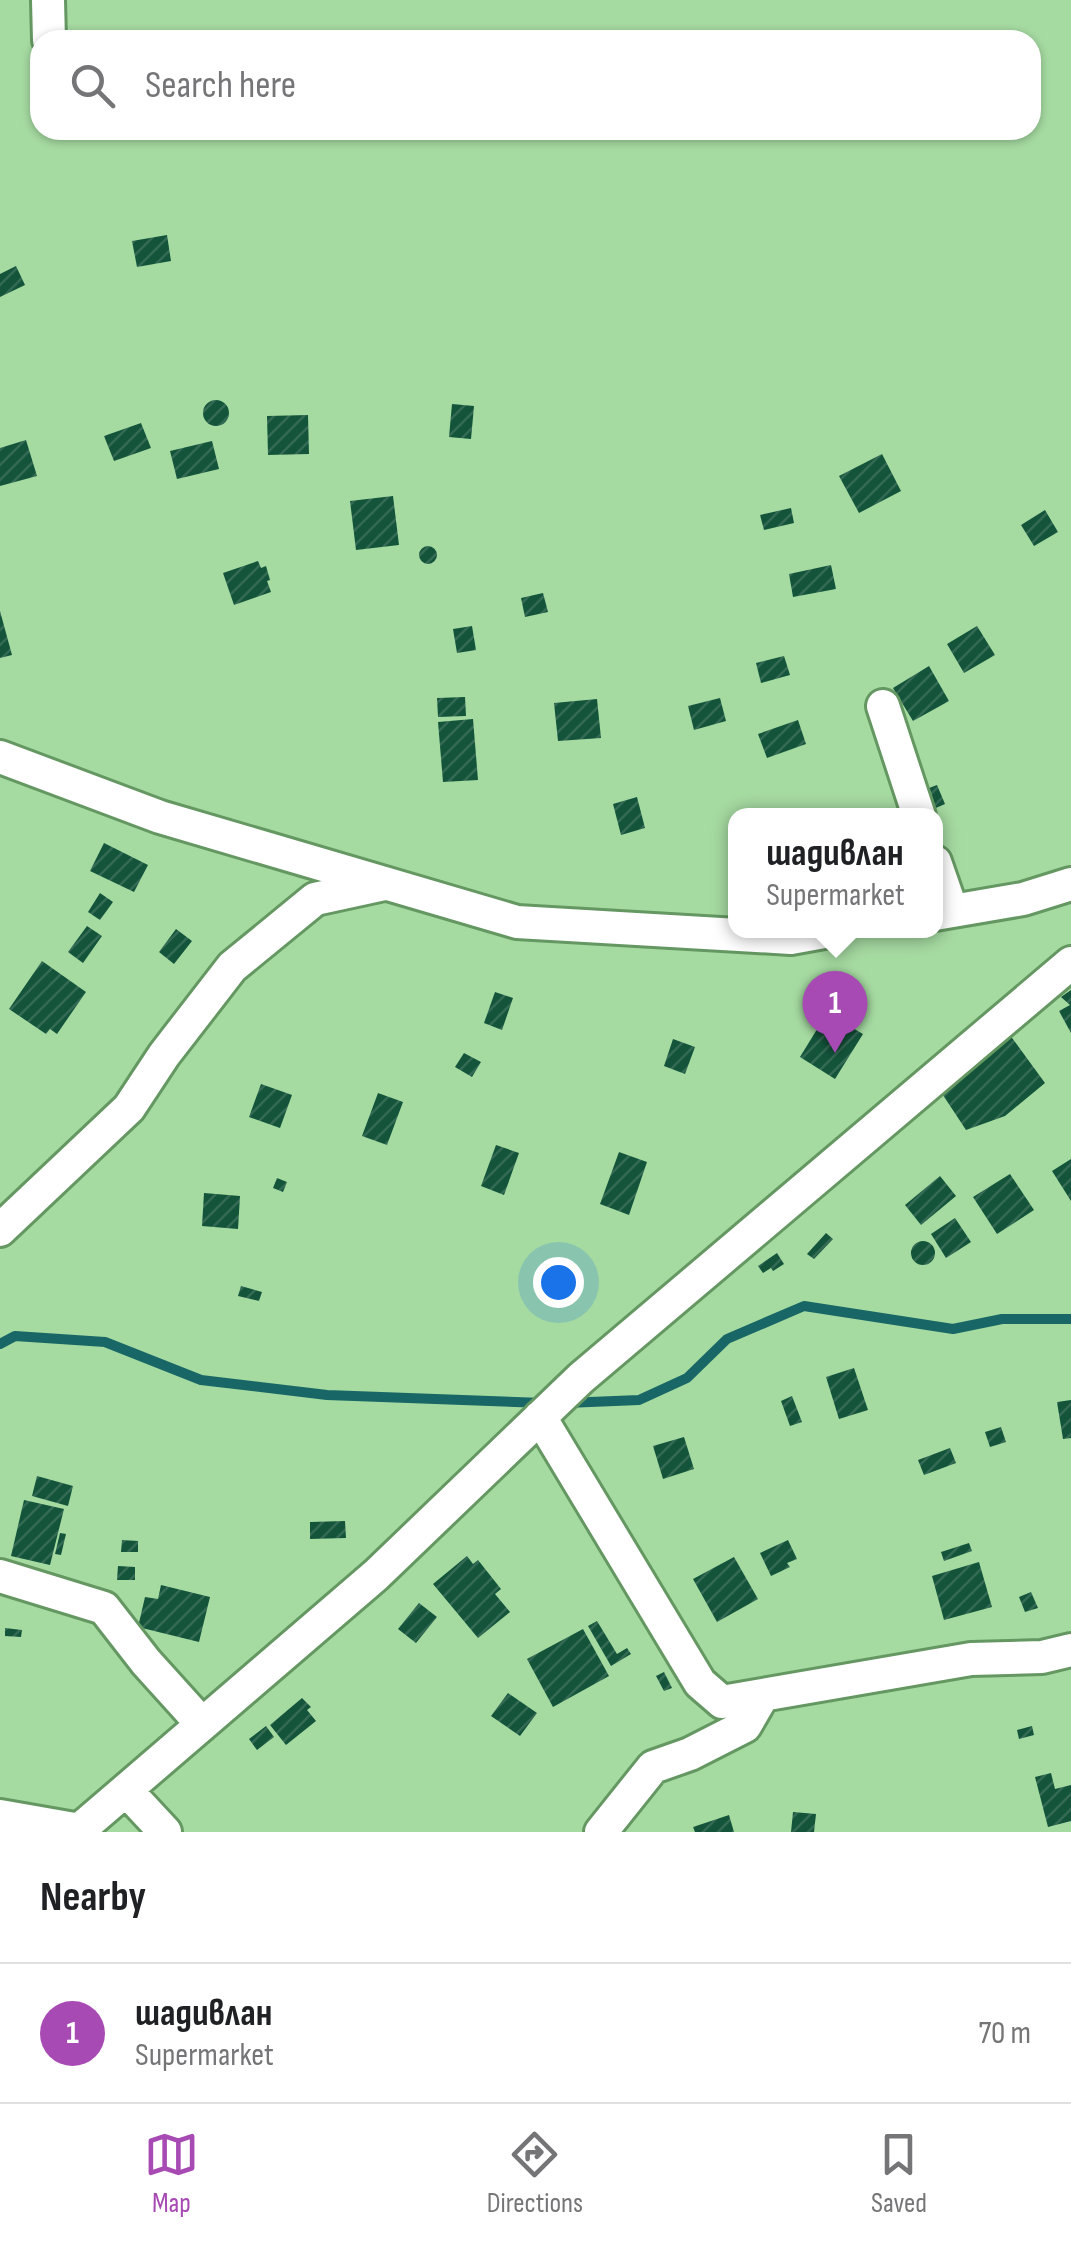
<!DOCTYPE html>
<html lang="en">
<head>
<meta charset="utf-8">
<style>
  :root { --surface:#fff; --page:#f2f2f2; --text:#202124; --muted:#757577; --line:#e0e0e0; --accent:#a74ab3 }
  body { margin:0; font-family:"Sofia Sans Condensed",sans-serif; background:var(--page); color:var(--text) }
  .you { position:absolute; left:558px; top:1282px; width:35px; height:35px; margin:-25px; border:8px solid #fff; border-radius:50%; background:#1a73e8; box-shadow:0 0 0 15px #1a73e833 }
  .badge { display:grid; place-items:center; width:65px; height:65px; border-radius:50%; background:var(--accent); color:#fff; font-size:32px; font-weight:700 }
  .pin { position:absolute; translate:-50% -82px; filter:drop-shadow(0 2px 5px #0008) }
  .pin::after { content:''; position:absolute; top:52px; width:35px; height:30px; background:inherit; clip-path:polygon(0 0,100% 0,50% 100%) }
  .popup { position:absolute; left:728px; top:808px; width:215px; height:130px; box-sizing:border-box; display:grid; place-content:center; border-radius:20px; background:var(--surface); filter:drop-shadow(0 2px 8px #0005); font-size:32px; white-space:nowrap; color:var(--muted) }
  .popup b { font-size:38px; color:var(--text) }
  .popup::after { content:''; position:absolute; left:50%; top:100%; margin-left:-20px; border:20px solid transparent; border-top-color:var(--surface) }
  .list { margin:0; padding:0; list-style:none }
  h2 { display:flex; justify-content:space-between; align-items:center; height:130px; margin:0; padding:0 40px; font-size:42px }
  h2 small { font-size:32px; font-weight:400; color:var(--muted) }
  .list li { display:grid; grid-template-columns:65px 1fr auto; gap:30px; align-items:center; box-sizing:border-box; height:140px; padding:0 40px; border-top:2px solid var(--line) }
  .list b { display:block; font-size:38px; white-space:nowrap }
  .list p { margin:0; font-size:32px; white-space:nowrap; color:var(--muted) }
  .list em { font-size:32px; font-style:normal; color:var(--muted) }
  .icon { flex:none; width:55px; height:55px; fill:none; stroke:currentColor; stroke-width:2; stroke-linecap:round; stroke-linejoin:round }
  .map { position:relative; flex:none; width:1071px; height:1832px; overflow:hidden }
  .search { position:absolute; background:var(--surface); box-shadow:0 2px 8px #0004; left:30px; right:30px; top:30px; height:110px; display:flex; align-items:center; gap:25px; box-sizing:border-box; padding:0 35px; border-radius:30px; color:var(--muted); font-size:38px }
  .sheet { height:270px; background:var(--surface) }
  nav { display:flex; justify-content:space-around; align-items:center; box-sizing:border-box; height:140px; border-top:2px solid var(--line); background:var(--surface); font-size:28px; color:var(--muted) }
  nav a { display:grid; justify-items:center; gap:5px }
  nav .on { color:var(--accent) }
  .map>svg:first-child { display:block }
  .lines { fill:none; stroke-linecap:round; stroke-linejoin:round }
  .stream { stroke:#186665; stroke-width:10 }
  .building { fill:url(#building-hatch) }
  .minor-casing { stroke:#649761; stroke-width:38 }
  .minor { stroke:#fff; stroke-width:32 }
</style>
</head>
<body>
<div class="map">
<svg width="1071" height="1832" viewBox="0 0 1071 1832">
  <defs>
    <pattern id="building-hatch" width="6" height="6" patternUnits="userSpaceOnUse" patternTransform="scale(2.5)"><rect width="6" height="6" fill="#13543b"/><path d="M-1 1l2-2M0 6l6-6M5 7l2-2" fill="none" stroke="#346954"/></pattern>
  </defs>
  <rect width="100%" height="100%" fill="#a5daa1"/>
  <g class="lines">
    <!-- stream -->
    <path class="stream" d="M0,1344L15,1336L105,1342L201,1380L327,1395L544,1403
      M566,1403L639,1400L687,1378L727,1339L804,1306L953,1329L1002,1319H1071"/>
  </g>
  <!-- building -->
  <path class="building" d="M167,235L171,261L137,267L132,241Z
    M16,266L25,285L0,297V274Z
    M203 413a13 13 0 1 1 26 0a13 13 0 1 1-26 0Z
    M452,404L474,406L471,439L449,437Z
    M308,415L309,454L268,455L267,416Z
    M141,423L151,448L114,461L104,436Z
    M26,440L37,476L0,486V448Z
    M212,441L219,469L177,479L170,451Z
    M882,454L901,491L859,513L839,476Z
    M393,496L399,545L356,550L350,501Z
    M791,508L794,523L764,530L760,515Z
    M1045,510L1058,532L1034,546L1021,525Z
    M419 555a9 9 0 1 1 18 0a9 9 0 1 1-18 0Z
    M258,561L261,568L266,566L270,580L267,581L271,592L234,605L223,573Z
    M831,565L836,589L793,597L789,574Z
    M543,593L548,612L525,617L521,598Z
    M0,611L12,655L0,658Z
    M472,626L476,650L457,653L453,629Z
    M977,626L995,655L964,673L947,644Z
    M784,656L790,675L761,683L756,663Z
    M929,666L949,701L913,721L893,688Z
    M465,697L466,716L438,717L437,698Z
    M720,698L726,721L694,730L688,706Z
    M597,699L601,738L558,741L554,703Z
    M473,719L478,780L443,782L438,722Z
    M798,720L806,744L767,758L758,734Z
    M937,785L945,804L929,811L921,791Z
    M637,797L645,828L621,835L613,804Z
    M104,843L148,865L134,892L90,871Z
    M100,893L113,902L100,920L88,912Z
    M87,926L102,936L83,963L68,952Z
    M176,929L192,941L174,964L159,952Z
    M42,961L86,992L57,1034L50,1029L46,1034L9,1009Z
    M835,984L864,1003L851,1022L822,1002Z
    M1071,990V1033L1059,1011L1070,1005L1061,997Z
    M495,992L513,998L502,1030L484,1023Z
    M827,1013L863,1034L835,1079L800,1057Z
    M1007,1031L1045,1083L1005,1116L966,1130L937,1086Z
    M673,1039L695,1047L685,1074L664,1066Z
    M464,1053L481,1062L472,1077L455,1067Z
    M261,1084L292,1095L280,1128L249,1117Z
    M378,1093L403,1102L387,1145L362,1136Z
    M496,1145L519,1153L504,1195L481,1186Z
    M619,1152L647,1162L629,1215L600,1204Z
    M1071,1159V1201L1052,1171Z
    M1010,1174L1034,1210L997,1234L973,1197Z
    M940,1176L956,1196L921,1225L905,1205Z
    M277,1178L287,1182L283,1192L273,1188Z
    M204,1193L240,1196L238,1229L202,1226Z
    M955,1218L971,1242L946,1258L931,1234Z
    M826,1233L833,1239L814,1259L807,1254Z
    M911 1253a12 12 0 1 1 24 0a12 12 0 1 1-24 0Z
    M777,1253L784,1264L773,1271L771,1268L763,1273L758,1266Z
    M241,1286L262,1292L259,1301L238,1296Z
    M854,1368L868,1410L839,1419L826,1377Z
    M792,1396L802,1422L790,1426L781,1401Z
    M1071,1400V1438L1063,1439L1057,1402Z
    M1001,1427L1006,1442L990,1447L985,1432Z
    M684,1437L694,1469L663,1479L653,1446Z
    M950,1448L956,1463L924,1475L918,1460Z
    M37,1476L73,1486L68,1506L32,1496Z
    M24,1500L64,1509L50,1565L11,1556Z
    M345,1521L346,1538L310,1539V1522Z
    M60,1533L66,1534L61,1555L55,1554Z
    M122,1540L138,1541V1552H121Z
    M788,1540L797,1559L787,1563L790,1567L771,1576L760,1553Z
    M969,1543L972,1551L944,1561L941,1552Z
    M467,1556L473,1564L478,1560L501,1589L495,1594L510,1612L478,1638L433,1584Z
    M734,1557L758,1599L717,1622L693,1579Z
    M979,1562L992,1607L944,1620L932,1576Z
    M118,1566L135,1567V1580H117Z
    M161,1585L210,1597L199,1642L138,1627L145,1597L158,1599Z
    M1031,1592L1038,1608L1025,1612L1019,1597Z
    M419,1603L437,1617L416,1643L398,1629Z
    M597,1621L617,1654L627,1648L631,1654L611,1666L588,1626Z
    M5,1628L22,1630L21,1637L5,1636Z
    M583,1629L609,1676L553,1707L527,1659Z
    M664,1672L672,1688L664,1691L656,1676Z
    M508,1693L537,1713L520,1736L491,1716Z
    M302,1698L311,1707L307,1710L316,1721L286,1745L270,1725Z
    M266,1726L274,1737L257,1750L249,1739Z
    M1032,1726L1034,1735L1019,1739L1017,1730Z
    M1051,1773L1055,1789L1071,1785V1821L1048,1827L1035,1777Z
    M793,1812L816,1814L814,1832H791Z
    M729,1815L734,1832H695L693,1827Z"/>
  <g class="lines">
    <!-- minor casing -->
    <g class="minor-casing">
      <path id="minor" d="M48,0L49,40
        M883,706L919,816
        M0,757L160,817L517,922L791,938L835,930
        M935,862L952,911
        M935,914L1023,899L1071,884
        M0,1230L129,1108L164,1055L232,967L315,899L384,884
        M540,1417L700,1683L722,1702L971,1659L1042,1657L1071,1650
        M0,1576L104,1608L146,1662L202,1724
        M126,1790L165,1832
        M0,1816L80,1830
        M77,1832L376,1575L581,1378L1071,963
        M601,1832L653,1767L690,1754L745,1726L763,1695"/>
    </g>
    <!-- minor -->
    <use href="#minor" class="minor"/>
  </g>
</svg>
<div class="you"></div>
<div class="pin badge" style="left:835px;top:1053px">1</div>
<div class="popup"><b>шадивлан</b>Supermarket</div>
<div class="search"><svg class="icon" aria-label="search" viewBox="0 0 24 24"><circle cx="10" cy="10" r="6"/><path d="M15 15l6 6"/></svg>Search here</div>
</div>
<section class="sheet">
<h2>Nearby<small></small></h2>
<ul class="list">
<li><span class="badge">1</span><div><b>шадивлан</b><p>Supermarket</p></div><em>70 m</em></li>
</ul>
</section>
<nav>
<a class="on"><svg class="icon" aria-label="map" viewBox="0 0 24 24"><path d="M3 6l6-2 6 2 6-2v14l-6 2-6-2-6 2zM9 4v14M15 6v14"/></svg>Map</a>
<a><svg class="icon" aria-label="directions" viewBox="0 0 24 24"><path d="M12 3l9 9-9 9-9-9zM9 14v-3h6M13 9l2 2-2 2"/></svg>Directions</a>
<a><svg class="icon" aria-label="saved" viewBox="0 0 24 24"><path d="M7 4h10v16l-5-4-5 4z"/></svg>Saved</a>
</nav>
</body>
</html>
